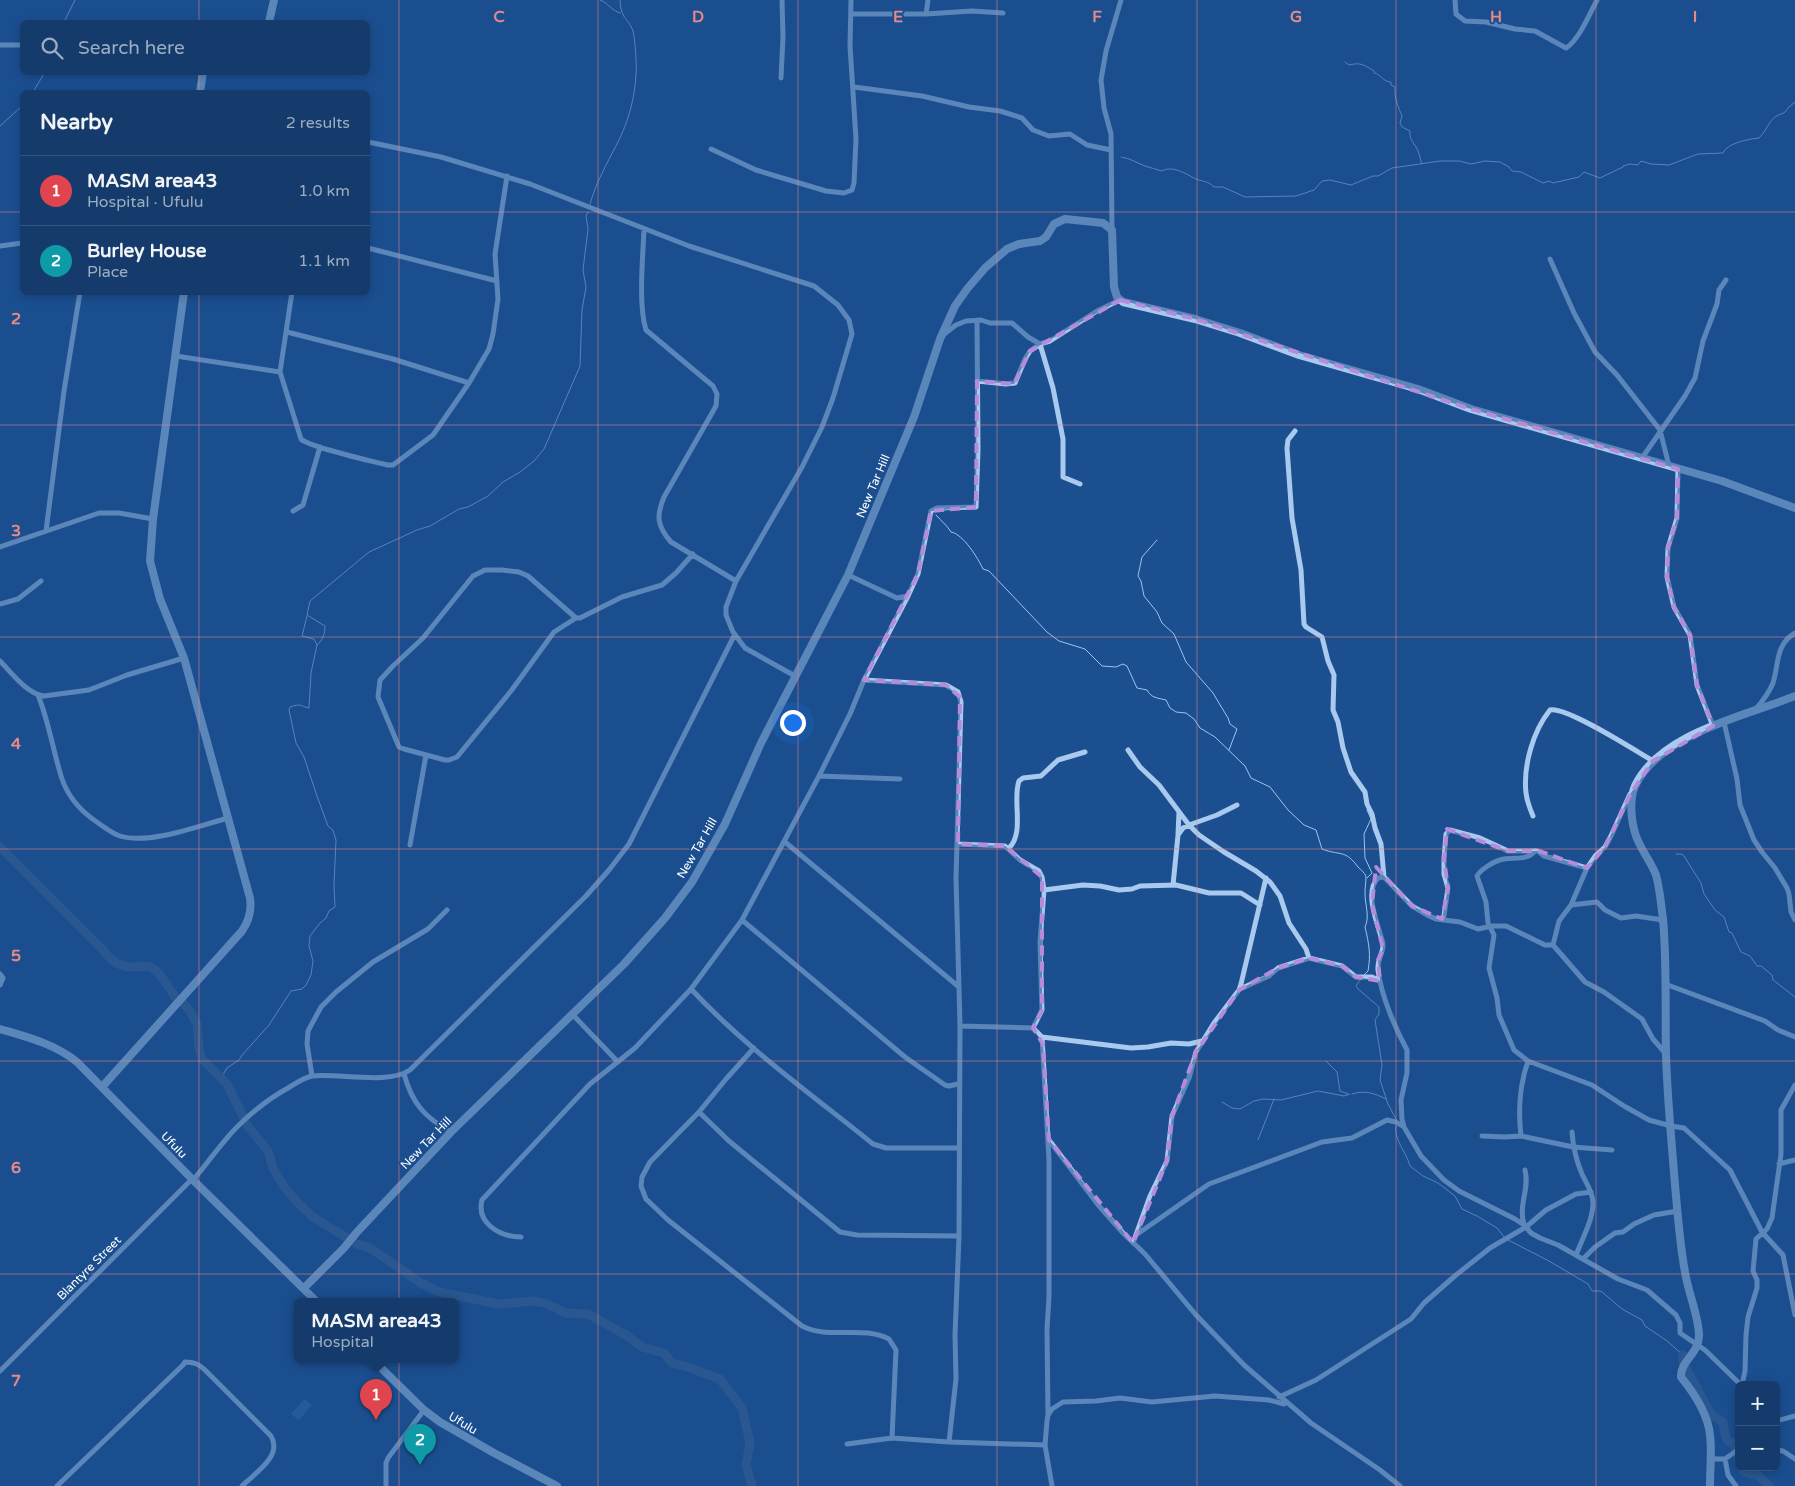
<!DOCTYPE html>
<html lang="en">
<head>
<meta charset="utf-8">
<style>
  :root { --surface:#143b6b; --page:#214673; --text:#f1f3f6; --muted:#9dadc1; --line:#33557e; --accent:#ffd166 }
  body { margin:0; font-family:"Varela Round",sans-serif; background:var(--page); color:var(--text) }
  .controls { position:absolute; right:15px; bottom:15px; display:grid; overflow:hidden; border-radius:8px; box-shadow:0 2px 8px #0003 }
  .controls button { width:45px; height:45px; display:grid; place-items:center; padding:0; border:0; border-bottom:1px solid var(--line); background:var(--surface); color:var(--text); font:25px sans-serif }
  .you { position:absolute; left:792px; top:722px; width:18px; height:18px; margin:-12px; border:4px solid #fff; border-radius:50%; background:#1a73e8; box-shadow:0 0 0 8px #1a73e833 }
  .badge { display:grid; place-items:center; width:32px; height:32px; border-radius:50%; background:var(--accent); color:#fff; font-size:16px; font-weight:700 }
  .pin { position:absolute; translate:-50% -41px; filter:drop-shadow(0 1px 2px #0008) }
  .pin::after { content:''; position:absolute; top:26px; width:18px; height:15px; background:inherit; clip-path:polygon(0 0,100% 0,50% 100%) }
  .popup { position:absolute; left:294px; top:1298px; width:165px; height:65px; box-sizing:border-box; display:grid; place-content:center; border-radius:8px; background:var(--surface); filter:drop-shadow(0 1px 4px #0005); font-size:16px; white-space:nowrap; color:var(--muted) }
  .popup b { font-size:19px; color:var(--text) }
  .popup::after { content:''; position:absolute; left:50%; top:100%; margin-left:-10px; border:10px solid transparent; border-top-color:var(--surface) }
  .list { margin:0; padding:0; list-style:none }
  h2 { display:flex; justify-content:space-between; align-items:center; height:65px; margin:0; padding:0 20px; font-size:21px }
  h2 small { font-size:16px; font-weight:400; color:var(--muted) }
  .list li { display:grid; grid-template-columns:32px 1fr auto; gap:15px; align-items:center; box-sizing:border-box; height:70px; padding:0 20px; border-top:1px solid var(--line) }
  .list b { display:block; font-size:19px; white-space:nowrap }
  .list p { margin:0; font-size:16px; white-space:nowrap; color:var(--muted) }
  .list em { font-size:16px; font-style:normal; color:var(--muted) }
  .icon { flex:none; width:28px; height:28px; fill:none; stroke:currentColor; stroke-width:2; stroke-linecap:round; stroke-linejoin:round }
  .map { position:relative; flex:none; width:1795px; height:1486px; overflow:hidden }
  .search { position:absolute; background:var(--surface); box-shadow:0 2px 8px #0003; left:20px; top:20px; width:350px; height:55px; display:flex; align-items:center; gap:12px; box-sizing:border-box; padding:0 18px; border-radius:8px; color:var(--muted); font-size:19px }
  .panel { position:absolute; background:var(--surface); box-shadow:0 2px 8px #0003; left:20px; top:90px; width:350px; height:205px; border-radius:8px }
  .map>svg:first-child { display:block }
  .pitch { fill:#2e69ad }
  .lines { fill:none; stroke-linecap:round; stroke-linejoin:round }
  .stream { stroke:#9cc4f0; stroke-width:1 }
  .river { stroke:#3c6290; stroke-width:9 }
  .minor { stroke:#a9c9ee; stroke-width:5 }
  .tertiary { stroke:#a9c9ee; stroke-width:8 }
  .marked { fill:none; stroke:#b68bdc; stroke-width:4; stroke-dasharray:10 6; stroke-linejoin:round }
  .grid { fill:none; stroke:#e88989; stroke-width:1; stroke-opacity:0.55 }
  .labels { text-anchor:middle; stroke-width:4; stroke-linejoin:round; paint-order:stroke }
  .street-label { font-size:12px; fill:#fff; stroke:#1b4f8f }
  .grid-label { font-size:16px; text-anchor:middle; font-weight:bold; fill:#e88989; stroke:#1b4f8f; stroke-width:4; stroke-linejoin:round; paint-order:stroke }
</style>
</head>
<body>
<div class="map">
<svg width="1795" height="1486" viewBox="0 0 1795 1486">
  <rect width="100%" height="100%" fill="#1b4f8f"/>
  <!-- pitch -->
  <path class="pitch" d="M304,1399L312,1405L299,1420L291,1414Z"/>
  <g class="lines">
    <!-- stream -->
    <path class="stream" d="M600,0C608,3 611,10 620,13
      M64,22L75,0
      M1345,62L1349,65C1361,62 1364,65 1374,71V73C1381,74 1383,82 1391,82V85L1395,87C1394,98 1398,106 1402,116L1400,123L1402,127L1410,131C1409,141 1415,143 1418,151C1420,155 1420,160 1422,164
      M33,92L45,72
      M0,126L22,106
      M1121,157C1130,158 1137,163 1145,166C1151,168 1156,169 1162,171C1173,165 1186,174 1196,179C1204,182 1208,181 1214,187H1223L1245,197L1296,196L1314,190L1322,181L1330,180L1351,185L1373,176H1378L1392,168L1440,161H1459L1471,164L1485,161L1500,162L1509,167L1512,171L1521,172L1543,183L1549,181L1553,183L1579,177L1584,172L1600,178L1623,167V166L1630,164L1638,165L1641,161L1651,164L1669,165L1698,154L1723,153C1727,143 1749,139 1759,138C1770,127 1768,117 1784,113L1789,107L1795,102
      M590,204C596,183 607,163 617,144C628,123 635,98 636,74C637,66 635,38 633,31C627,16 621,20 620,0
      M936,515C941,521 947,525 951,532C963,534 978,558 983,569L989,571L1047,632L1059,641L1085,649L1102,666L1116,667L1123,664L1127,666L1137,688L1147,690C1151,698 1158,698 1166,700L1170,708L1176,712L1186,713L1194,719L1200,728L1215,737L1245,766L1251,778L1270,787L1288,810L1304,825L1316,830L1322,849C1340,856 1345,849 1358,867C1361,870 1364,872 1366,876C1366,882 1365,888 1365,893C1365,905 1370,917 1365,927C1369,944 1371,954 1368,971L1364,975
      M1157,540L1142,557L1138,576L1141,581L1144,596L1157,612L1162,623L1174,634L1186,662L1213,693L1228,718L1230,724L1237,729L1229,750
      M307,616L302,636L314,639L317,645
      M1367,810L1371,819L1364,834L1365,858L1372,873L1367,878
      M1676,854H1682L1684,856L1701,883L1704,894L1715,910L1724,917L1729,932L1732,933L1741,952L1750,956L1757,966H1761L1772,975L1773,980L1795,997
      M1360,980L1356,986L1358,989L1379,1007V1014L1375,1020L1382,1065L1380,1080L1388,1104L1396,1119
      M1326,1061L1337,1072L1340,1091L1348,1094
      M221,1078L227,1068L239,1060L243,1054L269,1025L291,991L302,989L306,985L311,975L313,961L309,946L310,936L320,923L326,918L329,911L335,907L334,885L336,840L333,830L328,826L317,796L304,757L296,743L289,710L290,707C302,703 299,706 309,708L311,673L317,645C323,640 325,633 325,626L307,615L310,601L369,552L417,530L430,526L459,509L468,507L488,496L503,482L520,472L534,461L544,449L580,366L582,310L586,287L583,270L588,229L586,216L588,212
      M1352,1094C1365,1090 1374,1093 1386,1099
      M1222,1102L1232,1108L1240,1109L1254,1101L1263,1099L1281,1100L1318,1091L1344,1096L1350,1094
      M1396,1126C1393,1139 1407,1153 1410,1166L1423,1176L1438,1183L1455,1196L1462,1209L1477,1216L1497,1228L1505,1238
      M1258,1140L1274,1099
      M1508,1240L1549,1261L1588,1284L1592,1291H1601L1622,1309L1642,1320L1645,1326L1667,1341L1683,1355"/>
    <!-- river -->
    <path class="river" d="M0,847L102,949C110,960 120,968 135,967C140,967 145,965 150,967C160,971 169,988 175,997
      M183,1003L190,1011L197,1024L199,1048L202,1059L227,1084L245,1120
      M247,1125L268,1151L273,1168L284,1187L299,1204L313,1217L357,1244L370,1248L421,1283L439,1292L499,1304L533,1301L545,1303L565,1313L588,1314L626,1335L642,1347L664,1353L672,1363L688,1367L720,1379L742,1408L750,1443L746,1464L752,1486
      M1683,1355V1362L1708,1409L1713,1416L1723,1422C1725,1432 1724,1441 1734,1444L1739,1462
      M1741,1467L1744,1472L1759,1476L1769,1486"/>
    <!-- minor -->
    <path class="minor" d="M1455,0L1456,14L1465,21L1486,22L1515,29L1535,31L1566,48C1579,40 1590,13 1597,0
      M851,14H926L972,11L1003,13
      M926,14L928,0
      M0,45H22
      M781,78L783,37L782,0
      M854,87L922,96L969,107L1000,111L1022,118L1033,130L1049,136L1070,134L1087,145L1111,150
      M368,142L441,157L530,184L689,246L814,286L838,305L849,320L852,334L833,398L822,427L802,467L736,581L726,607V615L733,632L745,648L795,676
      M711,149L756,170L826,191L844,193L852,190L854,183L856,139L850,46L851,0
      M644,229C643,256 638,305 646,330L713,386L717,394L716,406L664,497C656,516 657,526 671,542L736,581
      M1112,230L1111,134L1104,108L1101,80L1106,51L1121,0
      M0,246L22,243
      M368,248L497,281
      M1550,259L1574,313L1595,352L1617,375L1660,430L1669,466
      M292,292L280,372L301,439C308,447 372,461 387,465H393L433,435L469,383L489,349L493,334L498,299L495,254L507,176
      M287,332L393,359L469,383
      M943,335L956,325L966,321L981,320L990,323H1012L1028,337L1040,344L1053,388L1063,439V477L1080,484
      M176,356L280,372
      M977,381L1006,384L1015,383L1025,359L1030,351L1040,344L1050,341L1097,311L1120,300
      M1295,431L1288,440L1287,448L1292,518L1301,570L1304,624L1306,627L1322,637L1328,661L1334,675L1333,710L1338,722L1343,748L1351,772L1365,792L1367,804L1372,814L1375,828L1381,844L1384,877L1412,906L1429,916L1436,919L1460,922L1478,929L1492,926H1506L1545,945H1553L1559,921L1571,905L1587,868L1596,855L1605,847L1611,836L1630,794
      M1642,458L1685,396L1695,378L1703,341L1717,304L1719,290L1726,280
      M1678,469L1677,518L1668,548L1667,577L1674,607L1690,635L1697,685L1713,726
      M293,511L303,505L320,447
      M46,531L64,391L80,292
      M0,547L99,513H119L153,519
      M848,575L897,598L908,596
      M0,604L18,599L41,581
      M576,618L528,576L519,572L502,570H485L473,576L423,638L393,666L380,680L378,697L399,747L404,749L445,760H449L457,757L511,691L554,632L576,618H580L622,597L662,585L676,573L693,554
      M0,661C12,673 27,694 44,696L89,690L127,675L184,658
      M864,680L946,685L958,692L961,702L956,878L960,1026L959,1236L955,1335L956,1379L949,1442
      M38,695C49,722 53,751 62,779C68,796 80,810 94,820C103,826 111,833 120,836C149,845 198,826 228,818
      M1755,710C1762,702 1769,693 1773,683C1779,664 1775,645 1795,633
      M1724,722L1737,779L1740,805L1754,840L1762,852L1775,868L1787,888L1789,894L1791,912L1795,920
      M1128,750L1140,767L1159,785L1189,825L1199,835L1224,852L1256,871L1270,882L1280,896L1289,923L1306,949L1309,958
      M819,776L900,779
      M1533,816C1530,809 1527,801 1526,793C1523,766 1533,731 1550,710C1566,706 1636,751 1653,761
      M1178,834L1179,812
      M785,842L959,987
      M958,844L1005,846L1020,860L1039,871L1042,877L1044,890L1040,942L1042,1010L1033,1028
      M410,845L426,755
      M1009,848C1025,833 1012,799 1019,781L1023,778L1041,776L1058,760L1085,752
      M1535,851C1526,862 1512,856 1500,860C1493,862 1480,870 1477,876L1486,902L1488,923L1494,935L1489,968L1497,998L1499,1015L1514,1050L1528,1061L1592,1085L1624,1106L1649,1120L1671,1126L1684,1128L1730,1170L1762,1232L1783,1255L1795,1315
      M1384,877L1378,878C1363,893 1379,926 1383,944C1384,952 1377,959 1378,970C1381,995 1395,1028 1407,1050V1073L1401,1100L1402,1119L1404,1127L1421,1156L1444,1180L1459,1191L1515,1219L1524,1225L1531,1233L1540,1238L1558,1245L1618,1279L1647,1290L1676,1315L1680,1323V1333L1705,1350L1741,1385
      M1173,885L1178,835L1183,828L1189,825L1217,815L1237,805
      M1044,890L1083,885L1100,886L1119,890L1132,889L1140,886L1176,885L1209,893H1241L1260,905
      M1571,905L1597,902L1605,910L1621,918L1636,916L1663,920
      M1442,919L1444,916L1448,888L1444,874V859L1446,834L1450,830L1480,838L1508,851H1538L1544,856L1587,868
      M742,920L905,1057L945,1085L949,1086L958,1084
      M1553,945L1585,982L1604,992L1642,1019L1653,1039L1666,1054
      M0,974L3,978L0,985
      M1665,984L1765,1021L1778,1030L1795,1037
      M691,989C745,1047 811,1094 873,1144L886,1148H958
      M1240,989L1269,976L1278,968L1309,958L1342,966L1356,977H1372L1380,981
      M573,1015L618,1062
      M960,1026L1033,1028L1042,1037L1049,1160V1297L1047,1329L1048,1415
      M1042,1037L1131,1048L1148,1047L1171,1043L1189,1044L1202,1041
      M754,1048L726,1079L699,1112L650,1162L642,1177L641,1186L646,1199L668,1220L802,1326C829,1340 862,1325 889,1339L896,1350L892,1438
      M404,1074C412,1103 424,1117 451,1132
      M312,1076L307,1044L308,1031L321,1007L336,992L373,962L428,929L447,910
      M699,1112L729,1141L840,1232L857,1235L959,1236
      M1572,1132C1573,1146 1576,1160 1582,1174C1586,1183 1593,1192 1593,1203C1593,1220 1582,1239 1576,1255
      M1482,1136L1505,1137L1521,1136L1573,1147L1612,1150
      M1521,1136C1518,1111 1520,1084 1528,1061
      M1049,1140L1099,1206L1123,1233L1145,1254L1196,1315L1244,1365L1311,1423L1380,1470L1400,1486
      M1779,1164L1795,1160
      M193,1180C208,1163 221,1143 237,1127C252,1112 270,1098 288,1088C296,1083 303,1078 312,1076C338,1073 389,1085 410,1070L586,896L609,870L629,844L734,636
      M1524,1225C1518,1203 1530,1190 1525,1170
      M1136,1235L1209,1184L1322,1142L1352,1138L1387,1120L1396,1122L1404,1127
      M521,1237C500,1237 476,1223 482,1200L590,1084L635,1048L691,989L742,920L819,776L850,714L864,680L908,596L918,574L931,511L937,508L976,507L978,450L977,320
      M1133,1243L1150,1196L1167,1161L1172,1116L1189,1078L1196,1052L1214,1023L1239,990L1241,984L1266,878
      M1583,1259L1595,1247L1615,1233L1623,1232L1634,1224L1654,1215L1678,1211
      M0,1371L192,1179
      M1742,1385L1745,1371L1746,1335L1748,1317L1757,1288V1280L1753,1271L1756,1239L1767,1229L1772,1218L1781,1154V1110L1795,1085
      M1279,1397L1316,1380L1411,1319L1424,1303L1456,1275L1490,1248L1526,1227L1546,1210L1576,1194L1591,1192
      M1776,1421L1795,1416
      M847,1444L892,1438L949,1442L1045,1445
      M1776,1450L1783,1451L1795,1459
      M1710,1459H1725L1739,1449
      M1725,1459L1728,1475L1736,1486
      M57,1486L183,1365L185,1362C194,1362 199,1364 205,1370L271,1436C283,1456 255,1473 242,1486
      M386,1486V1463L388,1458L424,1410
      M1052,1486L1045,1445L1047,1421L1048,1415L1052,1409L1063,1402L1096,1401L1120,1398L1152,1402L1215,1396L1269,1400L1284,1404"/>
    <!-- tertiary -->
    <path class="tertiary" d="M269,22L274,0
      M200,92L203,72
      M0,1029C27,1037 55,1044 77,1062L192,1179L316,1301
      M102,1087L242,931C249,921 252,911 250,898L184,658L160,599L150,561L153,519L184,292
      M304,1288L344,1248L357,1232L451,1132L624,964L665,918L692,882L725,824L761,743L848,575L914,417L940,339L955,306L967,289L985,268L1007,249L1019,244L1040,241L1046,237L1054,224L1065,219L1103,223L1112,230L1114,287L1117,297L1123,302L1195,319L1240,333L1299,355L1418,389L1471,409L1722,481L1795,508
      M372,1359L424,1410L440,1422L494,1453L557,1486
      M1710,1486C1710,1469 1712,1452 1710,1435C1708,1414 1694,1393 1681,1377C1680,1361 1700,1353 1699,1334C1698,1314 1688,1292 1685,1272C1679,1240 1677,1206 1674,1173C1671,1134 1667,1094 1666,1054C1665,1009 1667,963 1663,919C1661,905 1660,889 1656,875C1651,862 1641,850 1636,836C1631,821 1629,800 1635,786C1660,733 1746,716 1795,696"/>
  </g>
  <!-- marked area -->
  <path d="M0 0H1795V1486H0ZM1120,300L1195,319L1471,409L1678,469L1677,518L1668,548L1667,577L1674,607L1690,635L1697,685L1713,726L1653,761L1631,793L1605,847L1587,868L1539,851H1508L1447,829L1444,859L1448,888L1442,919L1412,906L1376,867L1372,904L1383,949L1378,960L1380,981L1356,977L1342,966L1309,958L1278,968L1239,990L1196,1052L1172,1116L1167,1161L1133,1243L1049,1140L1043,1044L1033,1028L1042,1010V877L1005,846L958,844L960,697L946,685L864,680L918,574L931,511L976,507L977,381L1014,384L1030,351Z" fill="#1b4f8f" fill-opacity=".55" fill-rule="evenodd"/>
  <path class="marked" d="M1120,300L1195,319L1471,409L1678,469L1677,518L1668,548L1667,577L1674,607L1690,635L1697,685L1713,726L1653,761L1631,793L1605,847L1587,868L1539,851H1508L1447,829L1444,859L1448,888L1442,919L1412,906L1376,867L1372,904L1383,949L1378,960L1380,981L1356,977L1342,966L1309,958L1278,968L1239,990L1196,1052L1172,1116L1167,1161L1133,1243L1049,1140L1043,1044L1033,1028L1042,1010V877L1005,846L958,844L960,697L946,685L864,680L918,574L931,511L976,507L977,381L1014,384L1030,351Z"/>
  <!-- grid -->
  <path class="grid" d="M199,0V22M399,0V1486M598,0V1486M798,0V1486M997,0V1486M1197,0V1486M1396,0V1486M1596,0V1486M199,72V92M0,212H22M368,212H1795M199,292V1486M0,425H1795M0,637H1795M0,849H1795M0,1061H1795M0,1274H1795"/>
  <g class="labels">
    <!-- street labels -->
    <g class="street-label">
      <text transform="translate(873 486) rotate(-67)" y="4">New Tar Hill</text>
      <text transform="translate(697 848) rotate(-60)" y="4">New Tar Hill</text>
      <text transform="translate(426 1143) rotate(-46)" y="4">New Tar Hill</text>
      <text transform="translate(174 1145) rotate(46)" y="4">Ufulu</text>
      <text transform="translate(89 1268) rotate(-45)" y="4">Blantyre Street</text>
      <text transform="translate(463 1423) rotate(31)" y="4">Ufulu</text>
    </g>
  </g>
  <g class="grid-label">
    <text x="499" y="22">C</text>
    <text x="698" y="22">D</text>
    <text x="898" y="22">E</text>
    <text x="1097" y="22">F</text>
    <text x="1296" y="22">G</text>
    <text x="1496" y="22">H</text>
    <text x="1695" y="22">I</text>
    <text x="16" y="324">2</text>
    <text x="16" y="536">3</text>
    <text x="16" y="749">4</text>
    <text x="16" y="961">5</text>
    <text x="16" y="1173">6</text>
    <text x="16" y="1386">7</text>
  </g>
</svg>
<div class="controls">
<button>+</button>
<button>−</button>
</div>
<div class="you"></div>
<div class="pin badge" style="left:376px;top:1420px;background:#e0444e">1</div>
<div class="popup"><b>MASM area43</b>Hospital</div>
<div class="pin badge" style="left:420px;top:1465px;background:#0f9aa8">2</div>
<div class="search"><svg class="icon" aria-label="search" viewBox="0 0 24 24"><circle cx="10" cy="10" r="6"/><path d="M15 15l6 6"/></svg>Search here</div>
<section class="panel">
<h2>Nearby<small>2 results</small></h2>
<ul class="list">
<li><span class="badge" style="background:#e0444e">1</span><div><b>MASM area43</b><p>Hospital · Ufulu</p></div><em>1.0 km</em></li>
<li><span class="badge" style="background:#0f9aa8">2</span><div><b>Burley House</b><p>Place</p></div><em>1.1 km</em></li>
</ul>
</section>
</div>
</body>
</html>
